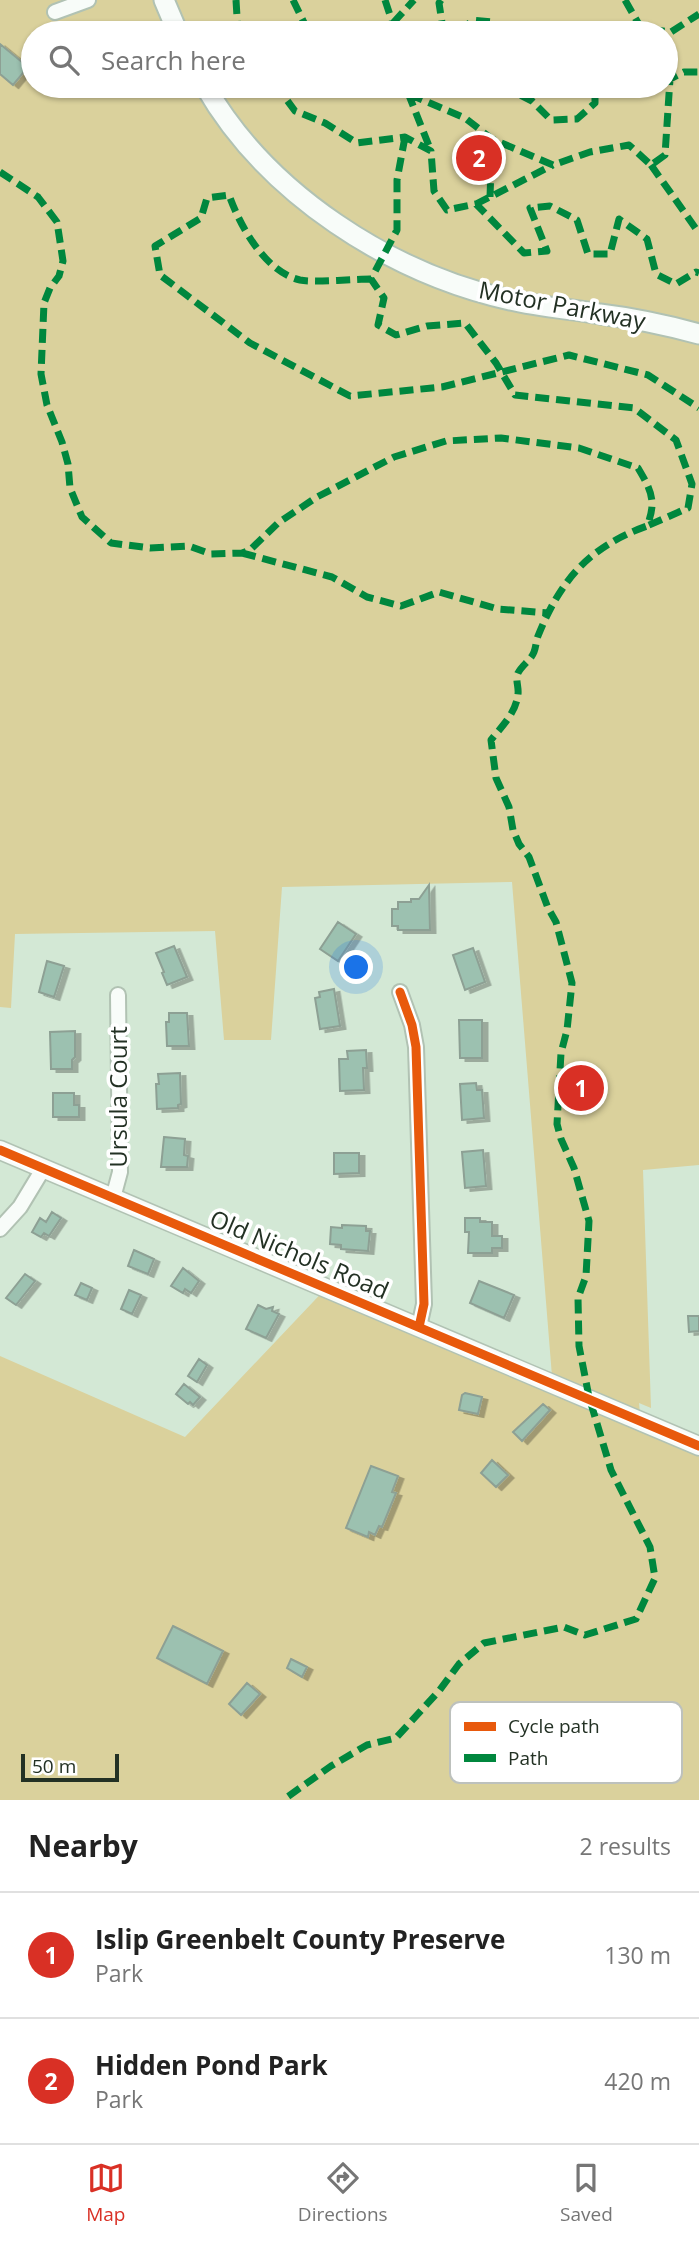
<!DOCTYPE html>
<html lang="en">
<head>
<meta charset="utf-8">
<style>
  :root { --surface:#fff; --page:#f6f6f6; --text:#222; --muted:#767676; --line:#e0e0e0; --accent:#d93025 }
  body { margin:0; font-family:"Open Sans",sans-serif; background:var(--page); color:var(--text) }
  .scale { position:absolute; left:21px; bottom:18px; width:98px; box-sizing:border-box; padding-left:7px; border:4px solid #233124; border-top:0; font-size:19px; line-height:24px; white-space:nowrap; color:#233124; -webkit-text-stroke:5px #fff; paint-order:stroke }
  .you { position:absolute; left:357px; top:968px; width:24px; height:24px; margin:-18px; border:5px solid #fff; border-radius:50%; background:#1a73e8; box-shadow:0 0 0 10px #1a73e833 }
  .badge { display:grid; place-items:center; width:46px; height:46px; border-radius:50%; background:var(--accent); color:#fff; font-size:23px; font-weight:700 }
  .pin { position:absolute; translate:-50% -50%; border:4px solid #fff; box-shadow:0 2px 7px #0006 }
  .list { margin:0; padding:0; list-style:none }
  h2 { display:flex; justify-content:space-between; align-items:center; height:91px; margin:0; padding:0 28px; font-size:30px }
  h2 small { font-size:23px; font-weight:400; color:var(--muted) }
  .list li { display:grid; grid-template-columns:46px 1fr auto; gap:21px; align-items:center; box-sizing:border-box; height:126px; padding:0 28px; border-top:2px solid var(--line) }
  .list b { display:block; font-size:26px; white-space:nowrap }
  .list p { margin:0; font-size:23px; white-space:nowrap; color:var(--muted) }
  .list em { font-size:23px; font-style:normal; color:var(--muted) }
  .icon { flex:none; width:38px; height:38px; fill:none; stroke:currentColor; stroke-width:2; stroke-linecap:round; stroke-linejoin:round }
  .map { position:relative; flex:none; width:699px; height:1800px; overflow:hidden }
  .search { position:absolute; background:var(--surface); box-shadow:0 2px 5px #0004; left:21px; right:21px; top:21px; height:77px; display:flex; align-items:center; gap:18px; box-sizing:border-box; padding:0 24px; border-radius:38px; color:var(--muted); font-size:26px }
  .sheet { height:343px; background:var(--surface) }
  nav { display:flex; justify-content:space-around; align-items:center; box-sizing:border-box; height:98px; border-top:2px solid var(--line); background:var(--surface); font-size:19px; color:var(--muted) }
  nav a { display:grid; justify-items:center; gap:4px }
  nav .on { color:var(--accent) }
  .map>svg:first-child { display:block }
  .green { fill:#dad19c; fill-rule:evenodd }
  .building { fill:#9cc1b0; stroke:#8da094; stroke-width:2; filter:url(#shadow) }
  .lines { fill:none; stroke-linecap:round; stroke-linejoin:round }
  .minor-casing { stroke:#b1c2b3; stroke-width:18 }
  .tertiary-casing { stroke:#b1c2b3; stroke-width:21 }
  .secondary-casing { stroke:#b1c2b3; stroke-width:23 }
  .minor { stroke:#f8fcf9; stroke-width:14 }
  .tertiary { stroke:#f8fcf9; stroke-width:18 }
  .secondary { stroke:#f8fcf9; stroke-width:19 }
  .quiet { stroke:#00873e; stroke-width:7; stroke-dasharray:14 7; stroke-linecap:butt }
  .cycleway-casing { stroke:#fff; stroke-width:13 }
  .cycleway { stroke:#e8590c; stroke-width:9 }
  .labels { text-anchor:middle; stroke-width:7; stroke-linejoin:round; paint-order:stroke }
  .street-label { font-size:24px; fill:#233124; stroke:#fff }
  .key { fill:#fff; stroke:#bdc1bd; stroke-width:2 }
  .key-label { font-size:19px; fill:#233124 }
</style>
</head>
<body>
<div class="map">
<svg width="699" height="1800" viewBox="0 0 699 1800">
  <defs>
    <filter id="shadow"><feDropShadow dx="5.5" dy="3" stdDeviation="0" flood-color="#0004"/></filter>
  </defs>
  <rect width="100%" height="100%" fill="#d3e8d5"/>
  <!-- green -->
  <path class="green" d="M0,0H699V1165L643,1170L651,1408L639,1403L640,1414L699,1439V1800H0V1356L185,1437L331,1283L552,1376L512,882L282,887L271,1040H224L215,931L15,934L11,1008L0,1007ZM33,33H666V86H33Z"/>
  <!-- building -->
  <path class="building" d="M0,44L28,67L13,85L0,74Z
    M429,885L430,930H398V926H392V909H398V902H411V899H419Z
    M338,922L356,934L338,961L320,949Z
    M174,946L187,977L167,985L162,973L164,972L156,953Z
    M473,948L485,982L465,990L453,955Z
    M47,961L64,966L54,997L39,992Z
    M334,989L340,1026L320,1029L315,998L320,997L319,992Z
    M169,1013H187L189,1046H167L166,1022H169Z
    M459,1020H482V1058H460Z
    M75,1031V1057L72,1060V1069H51L50,1032Z
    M366,1050L367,1068H363L364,1090L340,1091L339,1059H348L347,1051Z
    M180,1073L181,1104L178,1105V1108L157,1109L156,1084H159L158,1074Z
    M476,1083L477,1090H482L484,1118L462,1120L460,1084Z
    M53,1093H74V1105H79V1117H53Z
    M164,1137L185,1139L184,1155L188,1156L187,1167H161Z
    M483,1150L486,1186L465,1188L462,1152Z
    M334,1153H359V1173L334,1174Z
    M52,1212L61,1218L49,1236L44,1233L41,1237L32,1232L40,1218L46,1222Z
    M465,1218H480V1222H492V1236H502V1248H492V1253H468L469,1232H465Z
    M342,1225L366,1226V1231H370L368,1251L341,1249V1245L330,1244L331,1227L342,1228Z
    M134,1250L154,1259L148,1274L128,1266Z
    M183,1268L199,1281L191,1293L185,1289L183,1293L171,1286Z
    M25,1274L35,1281L16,1305L6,1298Z
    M479,1281L514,1295L504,1318L470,1303Z
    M81,1283L92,1288L87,1300L75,1295Z
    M129,1290L141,1295L132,1314L121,1309Z
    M258,1305L266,1309L273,1307L272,1311L279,1314L266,1338L246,1329Z
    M688,1316H699V1331L689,1332Z
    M199,1359L207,1365L197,1382L188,1376Z
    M184,1384L200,1397L193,1405L190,1402L188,1404L176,1394Z
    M465,1393L482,1397L478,1414L459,1410L462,1395Z
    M543,1404L550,1410L522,1441L513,1432Z
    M492,1460L508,1475L496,1487L481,1473Z
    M371,1466L398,1476L392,1492L396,1493L382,1527L379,1526L375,1535L369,1532L368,1537L346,1528Z
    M173,1626L223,1651L207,1684L157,1658Z
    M291,1659L307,1667L302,1677L287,1668Z
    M247,1683L260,1694L241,1715L229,1704Z"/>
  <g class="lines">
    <!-- minor casing -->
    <g class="minor-casing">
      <path id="minor" d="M55,12L88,0
        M400,992L412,1025L416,1047L424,1304L419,1327
        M113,1198L120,1172L118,995
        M0,1229L20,1207L43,1169"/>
    </g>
    <!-- tertiary casing -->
    <g class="tertiary-casing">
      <path id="tertiary" d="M0,1150L699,1446"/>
    </g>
    <!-- secondary casing -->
    <g class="secondary-casing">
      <path id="secondary" d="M164,0L178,33
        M205,86C267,194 390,273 510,300C540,307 570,309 600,314C633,318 666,325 699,334"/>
    </g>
    <!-- minor -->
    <use href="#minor" class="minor"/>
    <!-- tertiary -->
    <use href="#tertiary" class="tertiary"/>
    <!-- secondary -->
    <use href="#secondary" class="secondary"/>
    <!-- quiet -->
    <path class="quiet" d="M236,0L238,33
      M293,0L309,33
      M385,0L396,33
      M441,0L439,3L443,29L448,33
      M625,0L641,28L671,32L699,14
      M393,23L414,0
      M461,33L472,20L493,22L506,33
      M509,33L524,22L537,33
      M273,86L281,92L295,111L325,123L357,143L405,137L431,151L434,191L447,210L476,204L524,253L547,251L530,208L550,206L577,220L588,254H610L619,219L647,239L656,274L676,284L696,272L699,273
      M390,86L465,118L492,139L553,165L590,152L629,145L651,165L665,155L670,79L684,72H699
      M502,86L532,101L551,120L577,119L595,103V86
      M408,93L431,151
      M405,137L397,180V230L371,279L384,298L378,325L396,335L427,326L465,323L496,363L515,395L634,408L676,440L692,484L688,508L647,526
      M651,165L699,233
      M0,172L38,197L57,222L63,261L59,276L50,288L44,303L41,374L47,405L62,442L68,464L70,488L82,517L111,543L150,548L189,546L211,554L242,553L250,550L278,523L317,497L394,457L446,441L501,438L579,448L638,468C651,490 657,501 647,526C589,547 561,579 538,636C536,641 536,647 534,652C531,660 522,665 518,673C515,680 519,687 518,694C516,713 502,726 491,740L496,778L509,807L513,830L519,844L529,857L548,908L556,922L572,983L567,1030L561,1053L557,1124L561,1139L574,1168L589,1221L586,1276L578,1298L579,1346L589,1397L611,1470L650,1547L655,1578L636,1619L585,1635L564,1627L484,1643L459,1664L439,1691L396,1738L367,1745L331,1766L283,1800
      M490,197L492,139
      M476,204L553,165
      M371,279C353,279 315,283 300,280C265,272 240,226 229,195L207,198L201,218L155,246L160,275L250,343L350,396L442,387L569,355L648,375L699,408
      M242,553L332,577L367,597L401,606L439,592L498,609L549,613"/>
    <!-- cycleway casing -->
    <g class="cycleway-casing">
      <path id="cycleway" d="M400,992L412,1025L416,1047L424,1304L419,1327
        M0,1150L699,1446"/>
    </g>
    <!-- cycleway -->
    <use href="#cycleway" class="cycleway"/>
  </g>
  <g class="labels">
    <!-- street labels -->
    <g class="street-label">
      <text transform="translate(562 306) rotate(11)" y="8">Motor Parkway</text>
      <text transform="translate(119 1097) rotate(-90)" y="8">Ursula Court</text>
      <text transform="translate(299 1255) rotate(23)" y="8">Old Nichols Road</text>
    </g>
  </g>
  <!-- legend -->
  <rect x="450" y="1702" width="232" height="81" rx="10" class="key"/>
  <rect x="464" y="1722" width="32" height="9" fill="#e8590c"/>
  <rect x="464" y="1754" width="32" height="8" fill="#00873e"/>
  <g class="key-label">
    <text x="508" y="1733">Cycle path</text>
    <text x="508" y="1765">Path</text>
  </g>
</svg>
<div class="scale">50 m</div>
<div class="you"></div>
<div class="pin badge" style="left:581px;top:1088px">1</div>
<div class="pin badge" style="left:479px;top:158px">2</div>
<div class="search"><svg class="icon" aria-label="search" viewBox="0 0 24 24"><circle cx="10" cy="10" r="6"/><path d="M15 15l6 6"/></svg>Search here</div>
</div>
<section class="sheet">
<h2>Nearby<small>2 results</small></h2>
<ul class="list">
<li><span class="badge">1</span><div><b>Islip Greenbelt County Preserve</b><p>Park</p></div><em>130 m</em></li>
<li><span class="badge">2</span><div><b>Hidden Pond Park</b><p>Park</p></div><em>420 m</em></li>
</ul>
</section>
<nav>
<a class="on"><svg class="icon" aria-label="map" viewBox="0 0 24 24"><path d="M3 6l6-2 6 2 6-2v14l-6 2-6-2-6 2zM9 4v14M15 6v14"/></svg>Map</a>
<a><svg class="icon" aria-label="directions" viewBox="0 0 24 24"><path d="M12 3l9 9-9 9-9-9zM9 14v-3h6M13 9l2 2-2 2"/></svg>Directions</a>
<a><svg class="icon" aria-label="saved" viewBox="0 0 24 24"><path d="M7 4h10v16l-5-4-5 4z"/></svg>Saved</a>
</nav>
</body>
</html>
